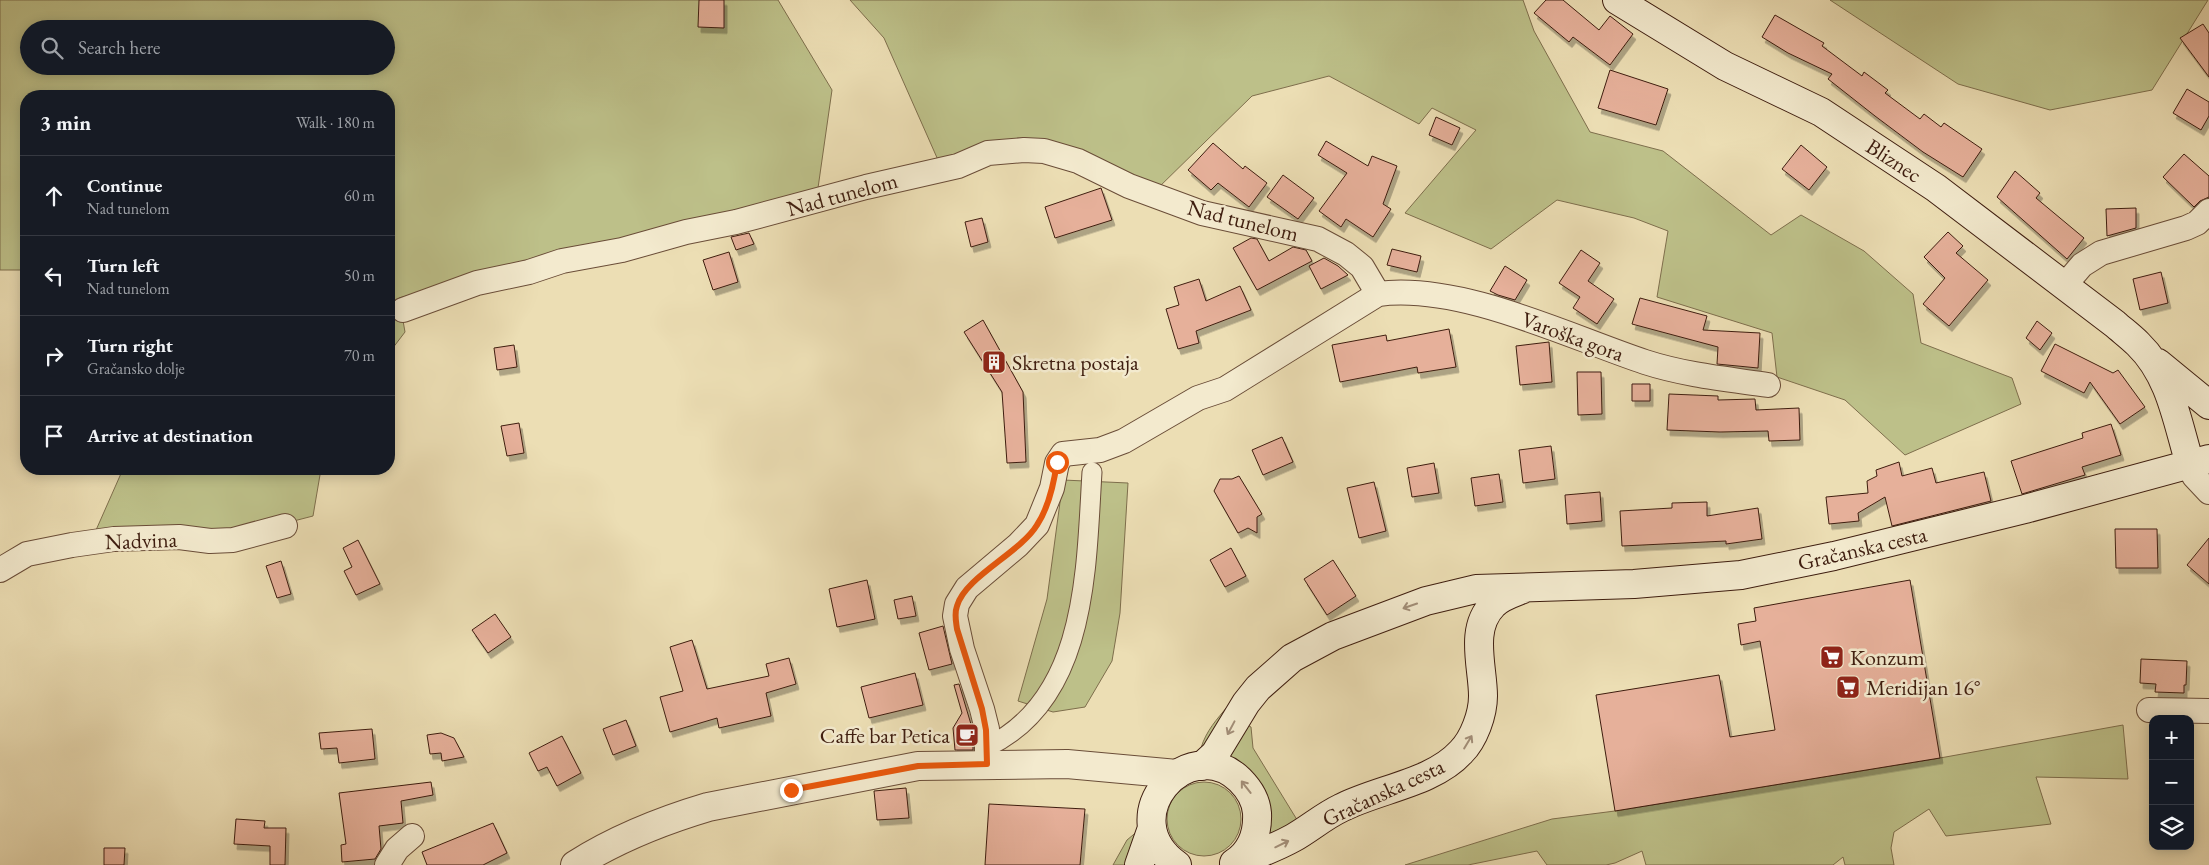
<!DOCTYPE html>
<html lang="en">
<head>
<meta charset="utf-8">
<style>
  :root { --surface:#171b24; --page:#20242c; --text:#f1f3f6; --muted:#9ea1a6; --line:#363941 }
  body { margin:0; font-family:"EB Garamond",serif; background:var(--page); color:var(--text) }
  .controls { position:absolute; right:15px; bottom:15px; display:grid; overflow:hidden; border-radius:10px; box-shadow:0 2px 12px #0003 }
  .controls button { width:45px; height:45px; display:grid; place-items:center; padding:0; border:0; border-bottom:1px solid var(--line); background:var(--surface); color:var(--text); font:25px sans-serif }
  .stop { position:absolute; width:15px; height:15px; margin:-11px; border:4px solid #ea580c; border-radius:50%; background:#fff }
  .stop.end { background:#ea580c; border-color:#fff; box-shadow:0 1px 5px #0008 }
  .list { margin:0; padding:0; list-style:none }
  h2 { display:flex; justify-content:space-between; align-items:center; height:65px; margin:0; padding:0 20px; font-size:21px }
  h2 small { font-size:16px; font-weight:400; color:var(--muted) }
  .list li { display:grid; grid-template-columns:32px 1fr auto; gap:15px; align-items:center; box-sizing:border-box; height:80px; padding:0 20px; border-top:1px solid var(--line) }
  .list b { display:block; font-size:19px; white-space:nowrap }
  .list p { margin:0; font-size:16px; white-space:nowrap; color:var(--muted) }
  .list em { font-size:16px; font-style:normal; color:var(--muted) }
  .icon { flex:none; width:28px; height:28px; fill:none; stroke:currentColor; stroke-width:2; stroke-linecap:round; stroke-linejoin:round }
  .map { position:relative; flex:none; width:2209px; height:865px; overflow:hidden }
  .search { position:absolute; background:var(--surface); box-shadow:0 2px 12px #0003; left:20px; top:20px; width:375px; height:55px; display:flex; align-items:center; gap:12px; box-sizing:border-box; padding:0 18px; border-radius:28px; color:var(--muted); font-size:19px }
  .panel { position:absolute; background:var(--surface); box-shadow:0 2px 12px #0003; left:20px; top:90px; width:375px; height:385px; border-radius:20px }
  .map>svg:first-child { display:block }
  .green { fill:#bdc089; stroke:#7e6e4c; fill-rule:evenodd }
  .building { fill:#e6b09a; stroke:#3e1d0f; filter:url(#shadow) }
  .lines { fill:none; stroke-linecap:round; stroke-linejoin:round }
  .pedestrian-casing { stroke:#6a4d38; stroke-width:21 }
  .minor-casing { stroke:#6a4d38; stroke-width:26 }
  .tertiary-casing { stroke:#6a4d38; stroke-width:30 }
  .secondary-casing { stroke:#3e1d0f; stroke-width:30 }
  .pedestrian { stroke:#f3eace; stroke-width:19 }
  .minor { stroke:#f3eace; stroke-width:24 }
  .tertiary { stroke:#f3eace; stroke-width:28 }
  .secondary { stroke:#f3eace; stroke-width:28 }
  .oneway { stroke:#a28e78 }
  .route { stroke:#ea580c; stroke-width:6 }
  .labels { text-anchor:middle; stroke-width:5; stroke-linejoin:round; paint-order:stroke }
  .street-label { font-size:22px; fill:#3e1d0f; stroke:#f3eace }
  .poi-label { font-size:22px; fill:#3e1d0f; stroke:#f3eace; text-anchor:start }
</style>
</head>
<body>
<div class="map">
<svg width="2209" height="865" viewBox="0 0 2209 865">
  <defs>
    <filter id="shadow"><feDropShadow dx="3" dy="5.5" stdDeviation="0" flood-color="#0004"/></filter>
  </defs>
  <rect width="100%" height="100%" fill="#ecdeb4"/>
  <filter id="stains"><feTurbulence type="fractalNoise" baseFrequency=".004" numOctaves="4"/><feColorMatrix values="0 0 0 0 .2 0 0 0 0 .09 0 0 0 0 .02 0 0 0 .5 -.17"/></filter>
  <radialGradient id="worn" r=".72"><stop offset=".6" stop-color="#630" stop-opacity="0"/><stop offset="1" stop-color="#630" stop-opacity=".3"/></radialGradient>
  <!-- green -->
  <path class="green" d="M0,0H778L832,90L818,188L758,205L556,255L399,298L405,332L389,353V96H26V270H0ZM29,29H386V66H29Z
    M850,0H1523L1534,31L1590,132L1663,151L1771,235L1801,215L1864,251L1913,294L1921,343L2012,378L2021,404L1905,455L1845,400L1777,377L1772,333L1657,297L1668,231L1634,218L1557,200L1491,249L1405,213L1476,130L1432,108L1419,124L1329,76L1252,96L1155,191L1069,150L938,160L884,38Z
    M1830,0H2208L2152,90L2050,110L1958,84Z
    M123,469H321L313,516L228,538L89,546Z
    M1063,480L1128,483L1120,613L1112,661L1085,707L1053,712L1018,701L1047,599Z
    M1228,706L1204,748H1201C1206,731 1217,719 1228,706Z
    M1245,724L1251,727L1253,748L1299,823L1266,840L1228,759Z
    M2123,725L2128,779L2036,777L2051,824L1946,836L1929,809L1894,832L1891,848L1894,865H1845L1843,857L1833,865H1646L1642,851L1615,863L1606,865H1547L1537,851L1468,865H1405L1552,819L1615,811L1940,758Z
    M1167 819a37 37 0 1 1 74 0a37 37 0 1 1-74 0Z
    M1139,830L1127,865H1113L1127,840Z"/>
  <!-- building -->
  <path class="building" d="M699,0H724V28L698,27Z
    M1546,0H1563L1599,30L1610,16L1633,34L1610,65L1573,37L1569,42L1534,13Z
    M1775,15L1824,43L1822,46L1862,76L1864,72L1888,90L1885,93L1920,119L1924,114L1941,127L1944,123L1982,149L1963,177L1923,152L1875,116L1828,79L1832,74L1788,53L1762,37Z
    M2203,24L2209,33V77L2180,38Z
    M1610,70L1668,89L1656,125L1598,108Z
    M2187,89L2209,102V116L2201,130L2173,113Z
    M1436,117L1460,128L1452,145L1429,135Z
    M1326,141L1368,166L1372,156L1397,166L1383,204L1391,209L1373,237L1346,219L1341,227L1319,211L1347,173L1318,155Z
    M1213,143L1243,169L1245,166L1267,183L1249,207L1218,183L1211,190L1188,170Z
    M1801,145L1827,167L1809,190L1782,169Z
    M2184,154L2209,176V197L2200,201L2194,207L2163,177Z
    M2015,171L2040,193L2036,198L2084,238L2067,259L1997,197Z
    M1283,175L1314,198L1298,219L1267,197Z
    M1101,188L1112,220L1055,238L1045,207Z
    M2136,208V228L2107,236L2106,209Z
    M982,218L988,242L971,247L965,222Z
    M1948,232L1963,246L1956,253L1988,280L1949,326L1923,304L1945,278L1924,257Z
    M749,233L754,244L736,250L731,237Z
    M1251,238L1257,239L1269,261L1293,247L1306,250L1312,261L1257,290L1233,248Z
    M1392,249L1421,256L1417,272L1387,265Z
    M1581,250L1600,263L1588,281L1614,299L1597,324L1573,308L1580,297L1559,283Z
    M729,252L738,282L713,290L703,260Z
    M1324,258L1338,266L1348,275L1321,289L1309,266Z
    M1505,266L1527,280L1515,300L1498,295L1490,291Z
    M2161,272L2168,303L2140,310L2133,279Z
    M1199,279L1206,301L1240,286L1251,310L1196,331L1199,343L1178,349L1166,309L1179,305L1174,287Z
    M1640,298L1707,316L1703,330L1760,333L1758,368L1717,364L1718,347L1632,324Z
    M983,320L1023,392L1026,462L1007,463L1002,392L964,332Z
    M2037,321L2052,333L2040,350L2026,338Z
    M1449,329L1456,367L1418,373L1417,367L1340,382L1332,345L1386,335L1387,341Z
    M1549,342L1552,382L1520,385L1516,346Z
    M2055,344L2113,373L2118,370L2145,407L2120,424L2090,382L2084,393L2041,371Z
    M514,345L517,367L497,370L494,348Z
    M1577,372H1601L1602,414L1578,415Z
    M1632,384H1650V401H1632Z
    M1669,394L1718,396V400L1755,399L1756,410L1799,408L1800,440L1769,441L1768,431L1720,432L1667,430Z
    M519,423L524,453L507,456L501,426Z
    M2111,424L2121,455L2082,467L2085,475L2022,494L2011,461L2083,438L2082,433Z
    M1282,437L1293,462L1263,475L1252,450Z
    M1551,446L1555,479L1523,483L1519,450Z
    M1899,462L1902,476L1932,468L1936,483L1984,472L1991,501L1892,526L1885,497L1858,513L1859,521L1829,524L1826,497L1868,493L1867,481L1877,476L1876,470Z
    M1434,463L1439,493L1412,497L1407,468Z
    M1499,474L1503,502L1475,506L1471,478Z
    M1239,476L1262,514L1257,517V533L1248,528L1238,533L1214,491L1220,479H1232Z
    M1374,482L1386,531L1359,538L1347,488Z
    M1600,492L1602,521L1567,524L1565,495Z
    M1707,502V516L1758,508L1762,539L1726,544V541L1622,546L1620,511L1672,508V503Z
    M2115,529H2157L2158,568H2116Z
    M2209,538V584L2187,565Z
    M358,540L380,584L356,595L344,571L352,567L343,548Z
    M1231,548L1246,576L1225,587L1210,560Z
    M1333,560L1356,596L1327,615L1304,579Z
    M281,561L291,594L277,598L266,566Z
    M867,580L875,619L837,627L829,589Z
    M1910,580L1940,758L1615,811L1596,695L1719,675L1730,737L1775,730L1760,641L1741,645L1738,624L1756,621L1754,608Z
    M912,596L916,616L898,619L894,600Z
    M495,614L511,637L488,653L472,630Z
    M943,626L952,664L929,670L919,633Z
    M692,640L707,689L769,676L766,664L789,658L796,684L766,693L771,716L719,728L717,718L670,732L660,697L683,691L670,647Z
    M2141,659L2187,661L2186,685H2184V693L2155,692L2156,684L2140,683Z
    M915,673L923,705L869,718L861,687Z
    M959,684L973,731V750H955L953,728L962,713L954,685Z
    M626,720L636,746L613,755L603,729Z
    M372,729L375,759L339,763L337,748L321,749L319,733Z
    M441,733L454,738L464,757L442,761L441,753L430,754L427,735Z
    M562,736L581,773L557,786L547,767L538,771L529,753Z
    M431,782L433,795L401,801L403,823L379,826L381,849L375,859L342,862L341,845L346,844L339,793Z
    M906,788L909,818L877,820L874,791Z
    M989,804L1085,809L1080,865H985Z
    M236,819L265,821L264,828H286L285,865H270V846L234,844Z
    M493,823L507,853L483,865H427L422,852Z
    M104,848H125L124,865H104Z"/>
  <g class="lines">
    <!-- pedestrian casing -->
    <g class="pedestrian-casing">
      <path id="pedestrian" d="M987,747C1088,699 1086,568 1092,472"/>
    </g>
    <!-- minor casing -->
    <g class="minor-casing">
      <path id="minor" d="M2064,286L2082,265L2101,253L2186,228L2197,223L2209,211
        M403,310L477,283L529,272L562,261L622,250L686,232L736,222L866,187L958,166L988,153L1024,150L1044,151L1078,161L1129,186L1202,213L1318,239L1346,254L1362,267L1378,294
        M2190,464L2194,476L2209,492
        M0,570L27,554L72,545L114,539L179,537L210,541L233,540L285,526
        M2149,710L2209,711
        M987,764V729L982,709L962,649L955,616L957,604L967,588L1018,545L1037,525L1052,488L1057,463L1063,454L1100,450L1124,441L1198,398L1225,389L1378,294C1460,283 1567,336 1645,362C1685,375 1727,379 1768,385
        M387,865L397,849L412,836"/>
    </g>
    <!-- tertiary casing -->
    <g class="tertiary-casing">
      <path id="tertiary" d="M575,865C616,839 661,821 708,807L918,766L1067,764L1177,774"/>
    </g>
    <!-- secondary casing -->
    <g class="secondary-casing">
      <path id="secondary" d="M1617,0L1725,66L1821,112L1936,188L2115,324C2123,331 2131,337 2138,344C2171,376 2177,422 2190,464
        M2158,363L2209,405
        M1202,766L1215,754L1246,703L1258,688L1292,658L1333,636L1426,601L1476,589L1634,584L1741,575L1834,556L2025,509L2209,459
        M1237,862C1256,855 1275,848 1293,838C1309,829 1324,816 1341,808C1378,789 1433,783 1461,752C1474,739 1483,714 1483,696C1483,667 1469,629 1493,605C1500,597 1513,593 1523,589
        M1139,865L1152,828
        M1177,865C1111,818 1188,730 1240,780C1249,789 1256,800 1257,813C1258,833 1251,852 1234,863"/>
    </g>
    <!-- pedestrian -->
    <use href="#pedestrian" class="pedestrian"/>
    <!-- minor -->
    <use href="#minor" class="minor"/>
    <!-- tertiary -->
    <use href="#tertiary" class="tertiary"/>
    <!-- secondary -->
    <use href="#secondary" class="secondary"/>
  </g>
  <!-- one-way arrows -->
  <defs><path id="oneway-shaft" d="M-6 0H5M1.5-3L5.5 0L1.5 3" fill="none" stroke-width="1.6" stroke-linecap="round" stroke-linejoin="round" transform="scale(1.25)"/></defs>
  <g class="oneway">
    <use href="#oneway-shaft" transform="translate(1410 606) rotate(161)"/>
    <use href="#oneway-shaft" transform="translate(1231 728) rotate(118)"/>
    <use href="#oneway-shaft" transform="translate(1468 742) rotate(-59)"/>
    <use href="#oneway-shaft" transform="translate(1246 787) rotate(-128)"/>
    <use href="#oneway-shaft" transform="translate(1282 844) rotate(-26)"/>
  </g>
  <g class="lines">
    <!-- route -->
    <path class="route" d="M791,790L918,766L987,764L986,730L982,709L957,629C956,621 954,614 957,606C965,577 1020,553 1037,525C1049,507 1054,483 1057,462"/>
  </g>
  <!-- icons -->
  <defs>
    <g id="building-square" transform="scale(1.25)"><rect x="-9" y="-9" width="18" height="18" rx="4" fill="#8f2418" stroke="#f3eace"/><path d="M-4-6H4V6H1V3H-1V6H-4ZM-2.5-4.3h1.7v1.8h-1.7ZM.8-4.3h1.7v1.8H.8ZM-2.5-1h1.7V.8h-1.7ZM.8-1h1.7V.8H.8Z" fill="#fff"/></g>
    <g id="supermarket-square" transform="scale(1.25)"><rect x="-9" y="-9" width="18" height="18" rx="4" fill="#8f2418" stroke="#f3eace"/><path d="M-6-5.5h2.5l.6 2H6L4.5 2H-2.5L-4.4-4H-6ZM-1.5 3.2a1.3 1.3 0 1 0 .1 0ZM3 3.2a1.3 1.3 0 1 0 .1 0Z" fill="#fff"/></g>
    <g id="cafe-square" transform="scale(1.25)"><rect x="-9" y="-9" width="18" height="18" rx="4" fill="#8f2418" stroke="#f3eace"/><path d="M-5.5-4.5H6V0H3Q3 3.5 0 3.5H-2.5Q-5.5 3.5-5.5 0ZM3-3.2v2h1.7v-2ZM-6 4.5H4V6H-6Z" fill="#fff"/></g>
  </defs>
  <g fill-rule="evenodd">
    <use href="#building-square" x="994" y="362"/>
    <use href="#supermarket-square" x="1832" y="657"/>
    <use href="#supermarket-square" x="1848" y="687"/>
    <use href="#cafe-square" x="967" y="735"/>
  </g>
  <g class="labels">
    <!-- street labels -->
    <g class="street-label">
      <text transform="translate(1894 160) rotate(33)" y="8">Bliznec</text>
      <text transform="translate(842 194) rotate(-15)" y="8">Nad tunelom</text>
      <text transform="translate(1243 220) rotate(14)" y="8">Nad tunelom</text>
      <text transform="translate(1573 336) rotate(20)" y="8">Varoška gora</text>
      <text transform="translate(141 540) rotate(-2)" y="8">Nadvina</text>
      <text transform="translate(1862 548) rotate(-13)" y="8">Gračanska cesta</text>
      <text transform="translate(1383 792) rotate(-25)" y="8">Gračanska cesta</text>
    </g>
    <!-- poi labels -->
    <g class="poi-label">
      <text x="1012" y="370">Skretna postaja</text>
      <text x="1850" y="665">Konzum</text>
      <text x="1866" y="695">Meridijan 16°</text>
      <text x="950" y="743" text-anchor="end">Caffe bar Petica</text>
    </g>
  </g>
  <rect width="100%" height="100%" filter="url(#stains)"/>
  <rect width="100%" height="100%" fill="url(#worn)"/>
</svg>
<div class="controls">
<button>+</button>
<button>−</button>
<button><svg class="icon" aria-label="layers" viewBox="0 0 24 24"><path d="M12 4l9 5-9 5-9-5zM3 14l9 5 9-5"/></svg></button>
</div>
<div class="stop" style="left:1057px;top:462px"></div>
<div class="stop end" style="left:791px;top:790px"></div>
<div class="search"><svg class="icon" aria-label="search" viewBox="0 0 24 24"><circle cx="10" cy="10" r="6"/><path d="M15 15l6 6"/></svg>Search here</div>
<section class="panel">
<h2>3 min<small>Walk · 180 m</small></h2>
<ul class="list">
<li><svg class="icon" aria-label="ahead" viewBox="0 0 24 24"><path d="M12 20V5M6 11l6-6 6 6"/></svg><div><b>Continue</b><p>Nad tunelom</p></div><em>60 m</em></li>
<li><svg class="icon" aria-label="left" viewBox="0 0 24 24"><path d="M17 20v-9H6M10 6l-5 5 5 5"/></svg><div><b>Turn left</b><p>Nad tunelom</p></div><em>50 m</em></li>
<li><svg class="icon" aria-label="right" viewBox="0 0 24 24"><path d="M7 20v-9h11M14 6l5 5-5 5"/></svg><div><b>Turn right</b><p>Gračansko dolje</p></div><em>70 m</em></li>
<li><svg class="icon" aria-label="arrive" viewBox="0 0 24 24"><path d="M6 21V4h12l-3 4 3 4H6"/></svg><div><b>Arrive at destination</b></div></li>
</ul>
</section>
</div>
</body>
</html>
